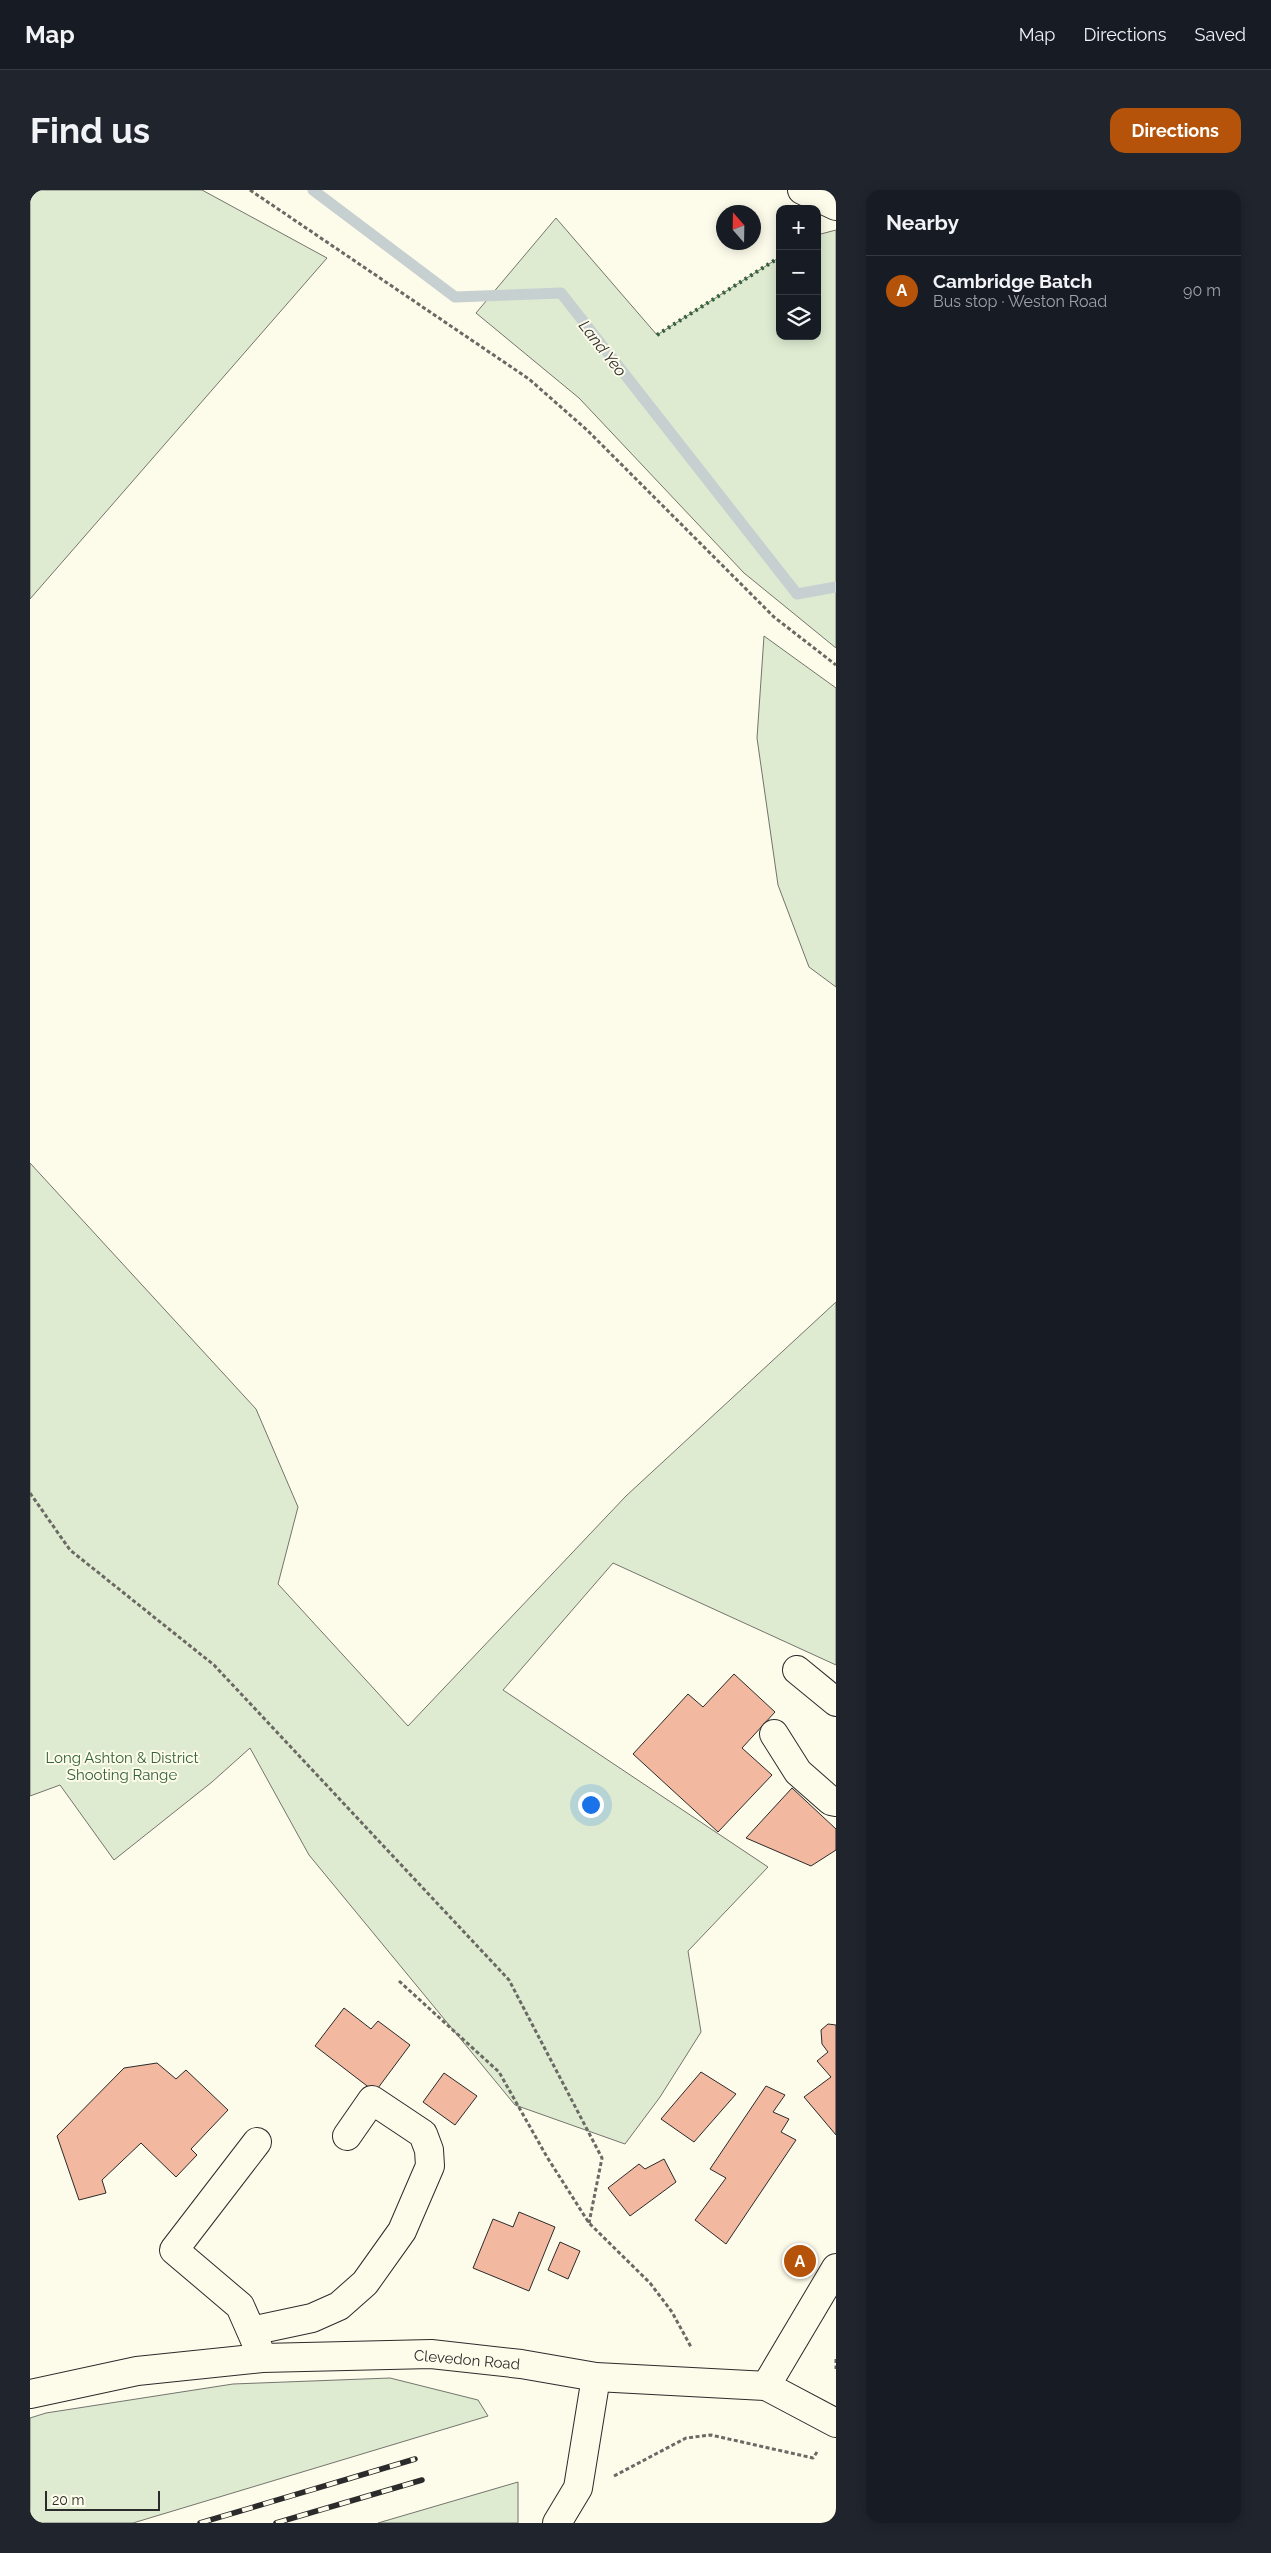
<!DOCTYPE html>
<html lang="en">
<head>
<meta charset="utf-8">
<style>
  :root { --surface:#171b24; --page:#20242c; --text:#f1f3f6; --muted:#9ea1a6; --line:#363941; --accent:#b45309 }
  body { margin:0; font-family:Raleway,sans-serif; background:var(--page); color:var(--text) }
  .controls { position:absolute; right:15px; top:15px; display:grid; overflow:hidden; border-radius:10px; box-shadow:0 2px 12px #0003 }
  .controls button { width:45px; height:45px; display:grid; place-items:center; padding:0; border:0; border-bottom:1px solid var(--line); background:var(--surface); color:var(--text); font:25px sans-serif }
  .compass { position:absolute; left:686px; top:15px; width:45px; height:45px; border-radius:50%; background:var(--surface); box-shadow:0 2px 12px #0003; rotate:340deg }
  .scale { position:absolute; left:15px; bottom:12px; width:115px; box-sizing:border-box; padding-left:5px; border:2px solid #2b2b2b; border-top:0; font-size:14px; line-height:18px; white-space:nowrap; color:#2b2b2b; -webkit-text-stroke:4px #fdfbea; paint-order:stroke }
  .you { position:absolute; left:560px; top:1614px; width:18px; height:18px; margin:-12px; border:4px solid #fff; border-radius:50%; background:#1a73e8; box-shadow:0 0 0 8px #1a73e833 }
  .badge { display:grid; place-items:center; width:32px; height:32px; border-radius:50%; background:var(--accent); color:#fff; font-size:16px; font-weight:700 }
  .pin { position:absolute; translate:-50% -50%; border:2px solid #fff; box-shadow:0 1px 5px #0006 }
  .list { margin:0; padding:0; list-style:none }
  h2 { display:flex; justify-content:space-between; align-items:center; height:65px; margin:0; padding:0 20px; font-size:21px }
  h2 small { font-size:16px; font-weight:400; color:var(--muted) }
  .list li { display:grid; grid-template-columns:32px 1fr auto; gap:15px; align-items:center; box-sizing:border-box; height:70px; padding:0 20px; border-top:1px solid var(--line) }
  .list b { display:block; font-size:19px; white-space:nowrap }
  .list p { margin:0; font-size:16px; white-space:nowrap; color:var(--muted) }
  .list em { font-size:16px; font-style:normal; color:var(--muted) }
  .icon { flex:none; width:28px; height:28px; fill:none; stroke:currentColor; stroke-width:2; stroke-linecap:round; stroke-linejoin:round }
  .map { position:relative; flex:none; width:806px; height:2333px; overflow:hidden; border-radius:15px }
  header { display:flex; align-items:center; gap:30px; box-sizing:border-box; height:70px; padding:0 25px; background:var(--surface); border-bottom:1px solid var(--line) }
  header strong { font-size:24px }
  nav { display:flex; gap:28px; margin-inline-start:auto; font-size:18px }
  .intro { display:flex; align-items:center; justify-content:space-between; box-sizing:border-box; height:120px; padding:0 30px }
  h1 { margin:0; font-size:35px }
  .button { padding:12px 22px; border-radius:15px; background:var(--accent); color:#fff; font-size:18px; font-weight:700 }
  main { display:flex; gap:30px; padding:0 30px }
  aside { flex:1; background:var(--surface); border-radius:15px; box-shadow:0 2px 12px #0003 }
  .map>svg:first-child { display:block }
  .green { fill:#deebd1; stroke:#74746e }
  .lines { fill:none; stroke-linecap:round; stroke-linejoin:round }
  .stream { stroke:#c7d0d0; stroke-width:11 }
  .building { fill:#f2b8a0; stroke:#2b2b2b }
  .minor-casing { stroke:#2b2b2b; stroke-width:30 }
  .major-casing { stroke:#2b2b2b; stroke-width:30 }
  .path { stroke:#6a6964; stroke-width:3; stroke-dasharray:4 2.5; stroke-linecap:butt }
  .minor { stroke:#fdfbea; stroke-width:28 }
  .major { stroke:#fdfbea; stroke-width:28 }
  .rail-casing { stroke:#2b2b2b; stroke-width:5.5 }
  .rail { stroke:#fdfbea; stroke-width:4; stroke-dasharray:11; stroke-linecap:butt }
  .hedge { stroke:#34623c; stroke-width:4; stroke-dasharray:2.5 4; stroke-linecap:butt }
  .labels { text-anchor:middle; stroke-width:4; stroke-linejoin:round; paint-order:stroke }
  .park-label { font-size:15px; fill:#34623c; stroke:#fdfbea }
  .street-label { font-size:15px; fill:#2b2b2b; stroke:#fdfbea }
  .water-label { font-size:16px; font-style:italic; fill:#2b2b2b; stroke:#fdfbea }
</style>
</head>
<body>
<header>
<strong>Map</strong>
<nav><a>Map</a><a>Directions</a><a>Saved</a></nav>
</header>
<div class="intro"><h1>Find us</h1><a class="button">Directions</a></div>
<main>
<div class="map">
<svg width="806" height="2333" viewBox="0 0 806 2333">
  <rect width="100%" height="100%" fill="#fdfbea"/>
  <!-- green -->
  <path class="green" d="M0,0H172L297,68L0,409Z
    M526,28L627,145L750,67V146H787V45L806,40V458L714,383L549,208L446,123Z
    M734,446L806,498V797L779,777L748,695L727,548Z
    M0,973L226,1219L268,1317L248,1394L378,1536L596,1306L806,1112V1475L583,1373L473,1500L738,1677L658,1761L671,1842L630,1907L595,1954L485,1915L279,1665L220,1558L182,1592L84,1670L30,1595L0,1606Z
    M360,2188L448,2210L458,2226L103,2333H0V2228L16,2223L203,2194Z
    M488,2292V2333H348Z"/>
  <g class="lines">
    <!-- stream -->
    <path class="stream" d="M283,0L425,107L531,103L767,404L806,397"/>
  </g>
  <!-- building -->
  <path class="building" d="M704,1484L745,1522L712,1558L742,1585L688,1642L603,1564L658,1504L673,1517Z
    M762,1598L806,1639V1660L781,1676L716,1648Z
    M314,1818L341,1839L348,1831L380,1855L345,1902L285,1856Z
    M798,1834L806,1835V1945L774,1907L801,1887L787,1871L798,1862L792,1854L791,1840Z
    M127,1873L146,1889L156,1880L198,1920L161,1959L167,1965L146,1987L111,1953L72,1990L76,2003L49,2010L27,1946L94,1878Z
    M671,1882L706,1904L664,1952L631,1929Z
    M414,1883L447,1906L425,1935L393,1912Z
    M736,1896L755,1905L743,1922L759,1929L751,1942L766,1950L696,2054L665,2030L696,1988L680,1979Z
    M634,1969L646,1992L600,2026L578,1998L609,1974L615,1979Z
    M489,2022L525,2037L499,2101L443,2078L463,2029L483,2037Z
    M530,2052L550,2061L538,2089L518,2080Z"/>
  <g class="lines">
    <!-- minor casing -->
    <g class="minor-casing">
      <path id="minor" d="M772,0L806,16
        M767,1480L806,1512
        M744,1544L768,1582L801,1611L806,1612
        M227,1952L144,2060L210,2116L228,2157
        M221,2141L282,2128L309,2116L335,2093L372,2041L400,1976L399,1960L393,1944L342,1910L317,1946
        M736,2196L806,2078
        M527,2333L548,2298L566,2187"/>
    </g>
    <!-- major casing -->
    <g class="major-casing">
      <path id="major" d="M0,2204L107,2181L232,2168L401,2164L491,2174L566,2187L736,2196L806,2233"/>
    </g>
    <!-- path -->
    <path class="path" d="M220,0L499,189L557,240L744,427L806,475
      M0,1303L40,1360L184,1475L479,1790L572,1968L559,2033
      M369,1791L469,1882L517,1967L559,2033L620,2093L642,2122L661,2157
      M806,2169V2179
      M584,2286L656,2248L681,2245L783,2268L787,2262"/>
    <!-- minor -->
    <use href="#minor" class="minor"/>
    <!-- major -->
    <use href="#major" class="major"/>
    <!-- rail casing -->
    <g class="rail-casing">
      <path id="rail" d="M170,2333L385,2269
        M246,2333L392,2290"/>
    </g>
    <!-- rail -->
    <use href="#rail" class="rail"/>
    <!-- hedge -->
    <path class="hedge" d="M627,145L750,67"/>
  </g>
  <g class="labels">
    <!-- park labels -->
    <g class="park-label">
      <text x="92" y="1573">Long Ashton &amp; District<tspan x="92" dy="17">Shooting Range</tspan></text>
    </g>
    <!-- street labels -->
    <g class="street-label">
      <text transform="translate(437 2170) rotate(5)" y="5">Clevedon Road</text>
    </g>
    <!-- water labels -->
    <g class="water-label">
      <text transform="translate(573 158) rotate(52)" y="6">Land Yeo</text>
    </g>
  </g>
</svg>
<div class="controls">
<button>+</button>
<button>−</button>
<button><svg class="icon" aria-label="layers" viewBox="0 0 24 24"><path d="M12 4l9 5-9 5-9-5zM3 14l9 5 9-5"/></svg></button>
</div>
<svg class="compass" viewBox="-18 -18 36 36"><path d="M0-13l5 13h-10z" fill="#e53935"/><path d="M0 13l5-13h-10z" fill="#9ea1a6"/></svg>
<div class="scale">20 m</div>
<div class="you"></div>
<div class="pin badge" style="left:770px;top:2071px">A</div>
</div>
<aside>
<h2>Nearby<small></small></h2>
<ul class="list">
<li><span class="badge">A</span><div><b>Cambridge Batch</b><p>Bus stop · Weston Road</p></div><em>90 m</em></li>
</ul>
</aside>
</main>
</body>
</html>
